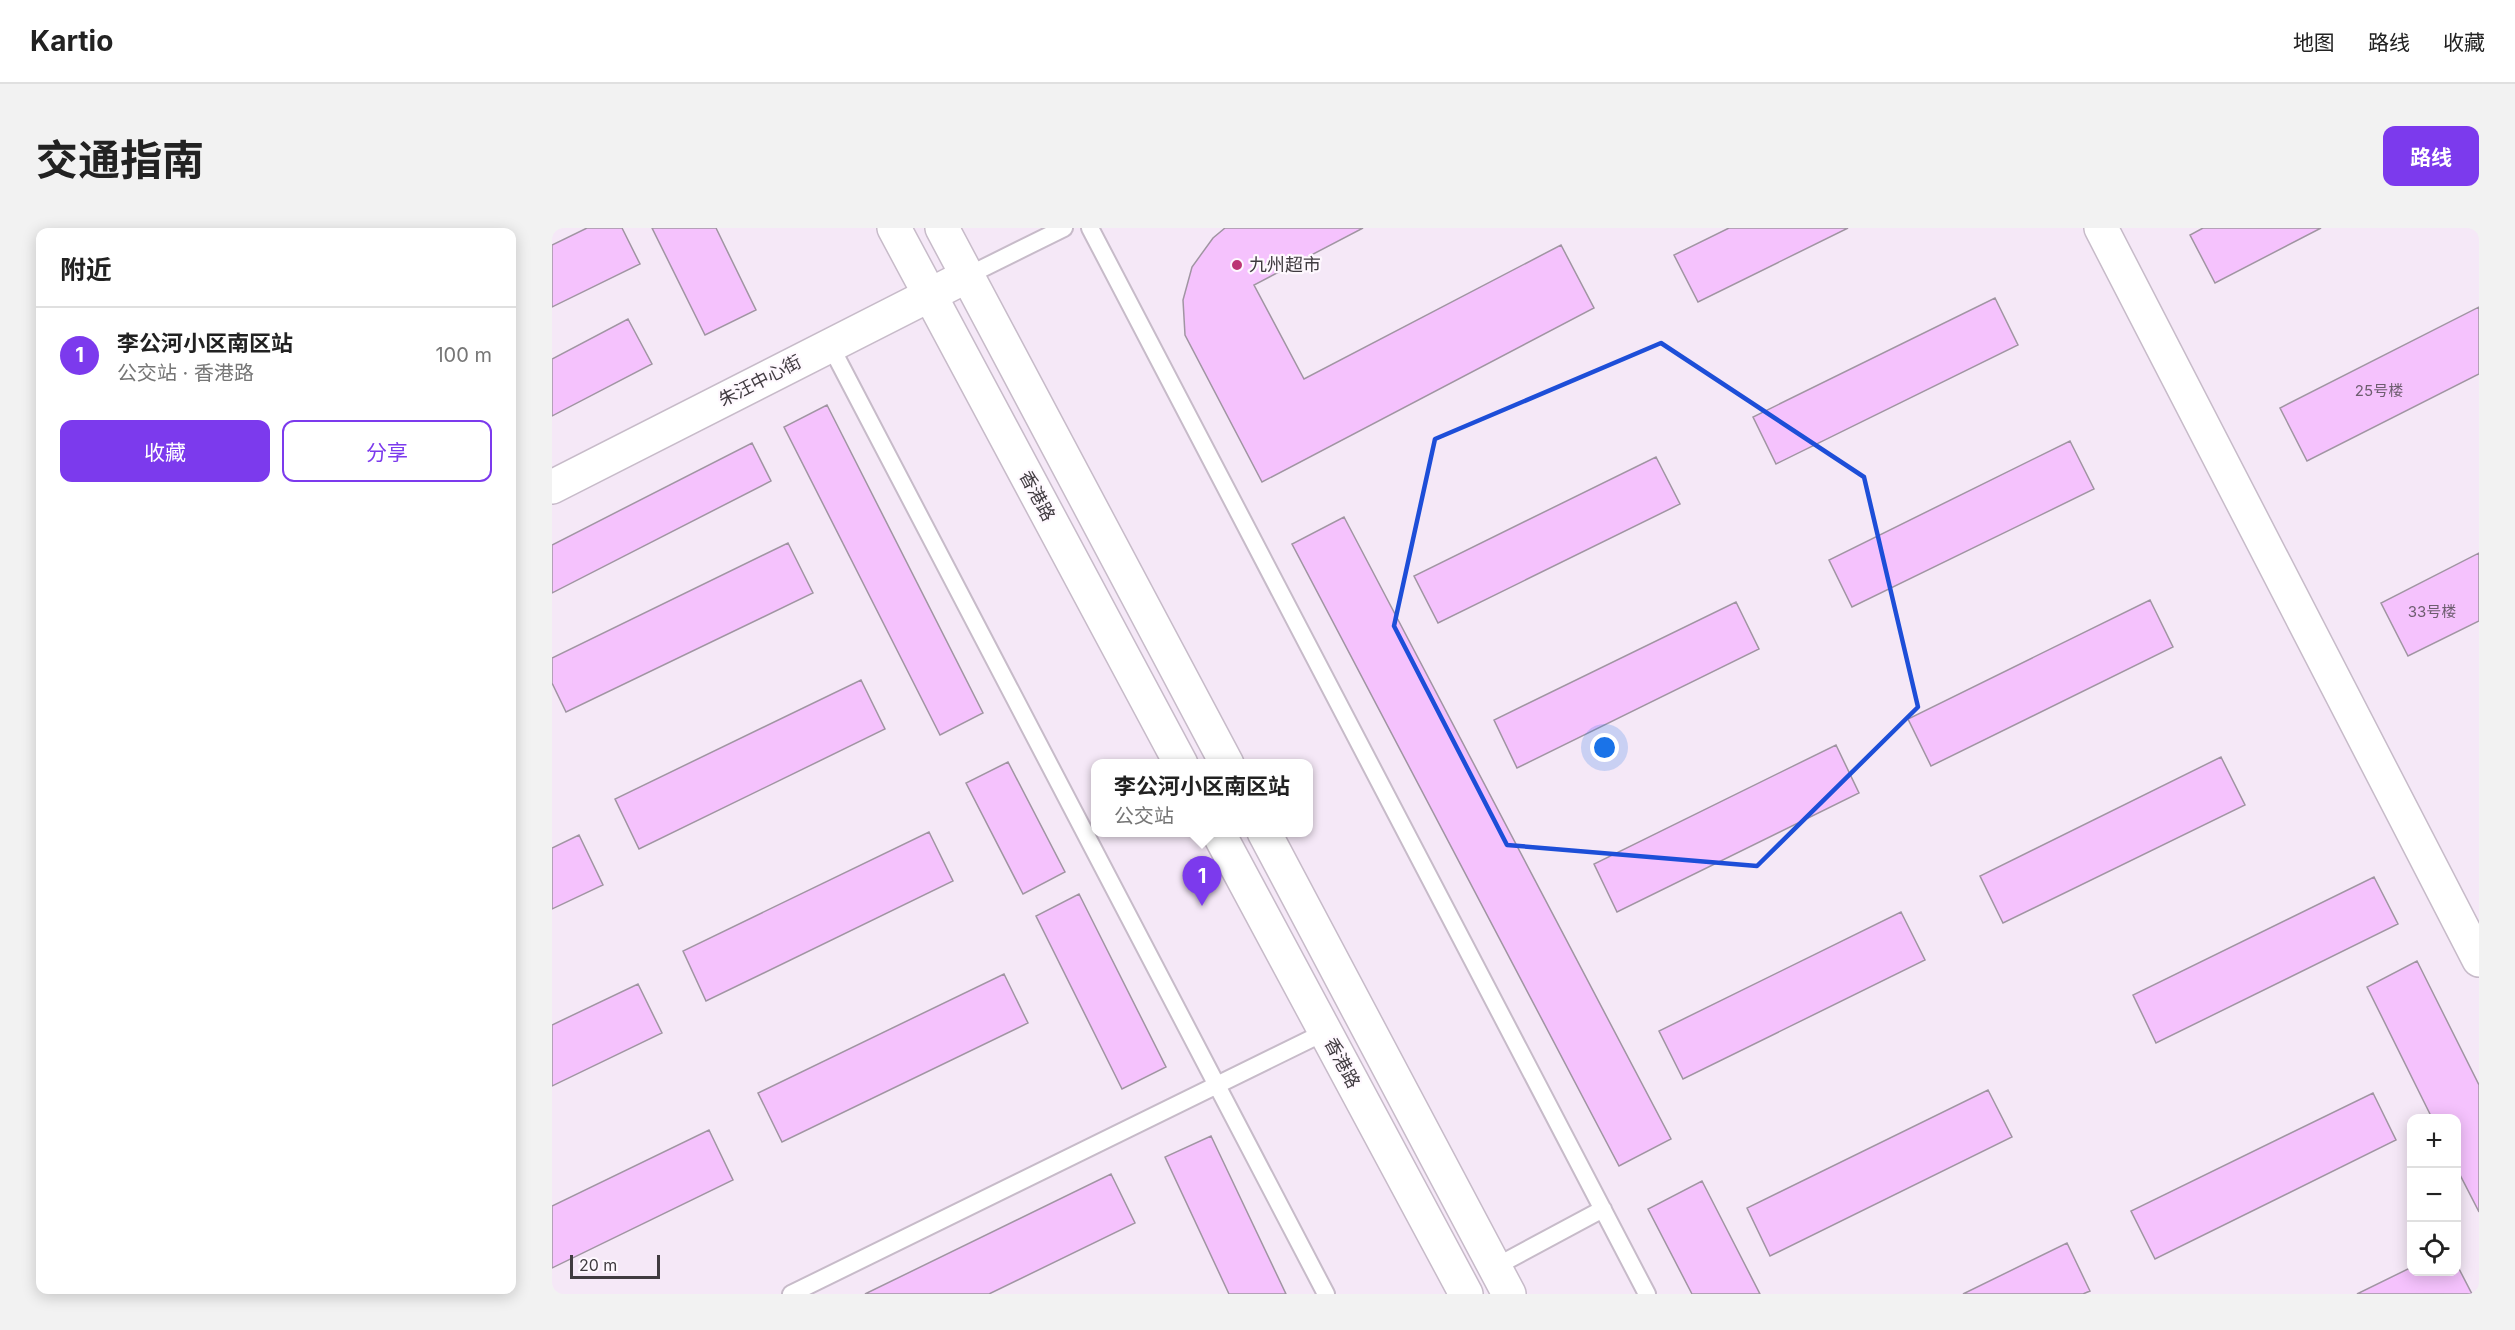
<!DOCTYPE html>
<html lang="zh">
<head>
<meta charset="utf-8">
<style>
  :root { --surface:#fff; --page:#f2f2f2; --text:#222; --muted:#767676; --line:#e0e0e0; --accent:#7c3aed }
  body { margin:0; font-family:Inter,"Noto Sans SC",sans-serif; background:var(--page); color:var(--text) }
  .controls { position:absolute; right:18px; bottom:18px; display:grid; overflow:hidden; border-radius:12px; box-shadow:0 3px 15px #0003 }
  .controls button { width:54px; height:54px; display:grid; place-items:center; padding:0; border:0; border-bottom:2px solid var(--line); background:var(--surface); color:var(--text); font:30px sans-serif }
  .scale { position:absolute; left:18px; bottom:15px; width:90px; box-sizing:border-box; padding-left:6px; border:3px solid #403b40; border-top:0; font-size:16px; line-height:21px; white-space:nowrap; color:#403b40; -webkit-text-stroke:4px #fef8fe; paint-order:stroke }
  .you { position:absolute; left:1053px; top:520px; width:21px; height:21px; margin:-15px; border:4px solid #fff; border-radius:50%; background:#1a73e8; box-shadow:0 0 0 9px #1a73e833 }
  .badge { display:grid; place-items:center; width:39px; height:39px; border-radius:50%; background:var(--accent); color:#fff; font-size:20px; font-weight:700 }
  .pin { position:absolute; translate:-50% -50px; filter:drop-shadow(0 2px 3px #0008) }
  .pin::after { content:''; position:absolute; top:32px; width:21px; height:18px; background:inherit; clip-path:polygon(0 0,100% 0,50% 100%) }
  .popup { position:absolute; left:539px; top:531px; width:222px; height:78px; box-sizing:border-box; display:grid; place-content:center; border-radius:12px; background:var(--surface); filter:drop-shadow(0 2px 4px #0005); font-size:20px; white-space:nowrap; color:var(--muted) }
  .popup b { font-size:22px; color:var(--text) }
  .popup::after { content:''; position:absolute; left:50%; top:100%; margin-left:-12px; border:12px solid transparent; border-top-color:var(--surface) }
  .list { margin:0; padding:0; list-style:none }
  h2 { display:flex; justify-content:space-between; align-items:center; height:78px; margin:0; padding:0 24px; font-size:26px }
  h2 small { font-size:20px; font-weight:400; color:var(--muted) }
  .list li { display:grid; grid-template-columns:39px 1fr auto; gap:18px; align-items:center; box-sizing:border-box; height:96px; padding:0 24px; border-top:2px solid var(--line) }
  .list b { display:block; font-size:22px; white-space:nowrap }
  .list p { margin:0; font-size:20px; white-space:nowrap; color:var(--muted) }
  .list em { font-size:20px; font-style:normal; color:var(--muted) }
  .actions { display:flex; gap:12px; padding:18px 24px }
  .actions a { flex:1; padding:14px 0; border:2px solid var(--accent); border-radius:12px; text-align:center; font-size:21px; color:var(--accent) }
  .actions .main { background:var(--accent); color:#fff }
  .icon { flex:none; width:33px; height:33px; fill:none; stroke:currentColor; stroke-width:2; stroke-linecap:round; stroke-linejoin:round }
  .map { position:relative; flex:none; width:1927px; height:1066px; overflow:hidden; border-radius:12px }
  header { display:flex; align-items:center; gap:36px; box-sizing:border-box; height:84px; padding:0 30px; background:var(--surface); border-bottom:2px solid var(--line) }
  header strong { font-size:28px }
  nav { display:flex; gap:33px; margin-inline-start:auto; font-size:21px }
  .intro { display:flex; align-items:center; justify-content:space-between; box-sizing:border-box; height:144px; padding:0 36px }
  h1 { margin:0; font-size:42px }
  .button { padding:15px 27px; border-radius:12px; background:var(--accent); color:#fff; font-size:21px; font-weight:700 }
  main { display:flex; gap:36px; padding:0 36px }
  aside { flex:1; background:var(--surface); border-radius:12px; box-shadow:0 3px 15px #0003 }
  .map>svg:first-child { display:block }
  .building { fill:#f5c2fd; stroke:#a095a2; stroke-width:1.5 }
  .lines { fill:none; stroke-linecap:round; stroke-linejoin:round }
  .service-casing { stroke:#c7bbc9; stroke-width:20 }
  .minor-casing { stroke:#c7bbc9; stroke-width:36 }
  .secondary-casing { stroke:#c7bbc9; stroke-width:36 }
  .service { stroke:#fff; stroke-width:16 }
  .minor { stroke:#fff; stroke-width:33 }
  .secondary { stroke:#fff; stroke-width:33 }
  .marked { fill:none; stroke:#1d4ed8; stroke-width:4.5; stroke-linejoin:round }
  .poi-dot { fill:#bc3574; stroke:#fef8fe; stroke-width:2 }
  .labels { text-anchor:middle; stroke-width:4.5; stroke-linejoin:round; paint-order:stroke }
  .number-label { font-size:15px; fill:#6d5d6f }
  .poi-label { font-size:18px; fill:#403b40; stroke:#fef8fe; text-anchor:start }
  .street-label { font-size:18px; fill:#403b40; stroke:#fef8fe }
</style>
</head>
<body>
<header>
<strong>Kartio</strong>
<nav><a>地图</a><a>路线</a><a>收藏</a></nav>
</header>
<div class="intro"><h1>交通指南</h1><a class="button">路线</a></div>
<main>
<aside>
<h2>附近<small></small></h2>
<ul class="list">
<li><span class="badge">1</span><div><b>李公河小区南区站</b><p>公交站 · 香港路</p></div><em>100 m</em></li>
</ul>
<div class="actions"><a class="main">收藏</a><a>分享</a></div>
</aside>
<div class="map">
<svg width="1927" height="1066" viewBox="0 0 1927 1066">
  <rect width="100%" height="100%" fill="#f5e8f7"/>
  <!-- building -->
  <path class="building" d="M35,0H70L88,36L0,79V17Z
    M100,0H164L204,82L153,107Z
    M673,0H811L702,57L752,151L1009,17L1042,80L710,254L633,107L631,72L640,39L661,10Z
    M1177,0H1296L1146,74L1122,27Z
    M1651,0H1769L1663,55L1638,7Z
    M1443,70L1466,117L1224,236L1201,189Z
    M1927,79V146L1755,233L1728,180Z
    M76,91L100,136L0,188V131Z
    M275,177L431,485L388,507L232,199Z
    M1518,213L1542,261L1300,379L1277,332Z
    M200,215L219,253L0,365V317Z
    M1104,229L1128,276L886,395L862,348Z
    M792,289L1119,911L1067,938L740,316Z
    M236,315L261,365L14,484L0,455V430Z
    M1927,325V393L1856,428L1829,375Z
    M1598,372L1621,419L1379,538L1356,491Z
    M1184,374L1207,421L965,540L942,492Z
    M309,452L333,501L87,621L63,571Z
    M1284,517L1307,565L1065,684L1042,636Z
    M1669,529L1693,577L1451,695L1428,648Z
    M456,534L513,644L471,666L414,555Z
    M377,604L401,653L154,773L131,723Z
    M27,607L51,657L0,681V620Z
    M1822,649L1846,696L1604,815L1581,767Z
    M527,666L614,839L570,861L484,688Z
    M1349,684L1373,732L1131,851L1107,803Z
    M1865,733L1927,857V984L1904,939V890H1880L1815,759Z
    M452,746L476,795L230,914L206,865Z
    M86,756L110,805L0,858V797Z
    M1436,862L1460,909L1218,1028L1195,980Z
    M1821,865L1844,912L1603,1031L1579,983Z
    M157,902L181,952L0,1040V978Z
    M659,908L734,1066H677L613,929Z
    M559,946L583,995L437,1066H313Z
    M1150,953L1208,1066H1140L1096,981Z
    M1515,1015L1538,1063L1531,1066H1411Z
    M1904,1035L1920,1066H1805L1860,1039V1044H1904Z"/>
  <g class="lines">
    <!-- service casing -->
    <g class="service-casing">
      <path id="service" d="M538,0L1095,1066
        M415,48L512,0
        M278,117L774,1066
        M943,1039L1051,981
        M239,1066L773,804"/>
    </g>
    <!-- minor casing -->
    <g class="minor-casing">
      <path id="minor" d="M1549,0L1927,732
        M0,259L415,48"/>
    </g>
    <!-- secondary casing -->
    <g class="secondary-casing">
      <path id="secondary" d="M342,0L629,536
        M390,0L675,536
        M666,604L914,1066
        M712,604L957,1066"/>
    </g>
    <!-- service -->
    <use href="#service" class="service"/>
    <!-- minor -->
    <use href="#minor" class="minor"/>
    <!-- secondary -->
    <use href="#secondary" class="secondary"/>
  </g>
  <!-- marked area -->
  <path class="marked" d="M1109,115L1312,249L1366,479L1205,638L955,617L842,398L883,211Z"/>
  <!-- markers -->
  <circle class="poi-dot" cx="685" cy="37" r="6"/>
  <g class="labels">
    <!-- number labels -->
    <g class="number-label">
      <text x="1827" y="168">25号楼</text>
      <text x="1880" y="389">33号楼</text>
    </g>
    <!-- poi labels -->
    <g class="poi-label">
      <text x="697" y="43">九州超市</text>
    </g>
    <!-- street labels -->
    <g class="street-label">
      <text transform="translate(208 153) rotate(-27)" y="6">朱汪中心街</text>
      <text transform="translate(485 268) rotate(62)" y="6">香港路</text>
      <text transform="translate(790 835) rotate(62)" y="6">香港路</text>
    </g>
  </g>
</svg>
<div class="controls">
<button>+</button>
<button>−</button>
<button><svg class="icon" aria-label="locate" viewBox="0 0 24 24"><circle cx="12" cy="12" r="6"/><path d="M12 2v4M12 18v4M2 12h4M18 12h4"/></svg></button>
</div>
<div class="scale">20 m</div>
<div class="you"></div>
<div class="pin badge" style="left:650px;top:678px">1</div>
<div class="popup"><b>李公河小区南区站</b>公交站</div>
</div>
</main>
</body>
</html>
